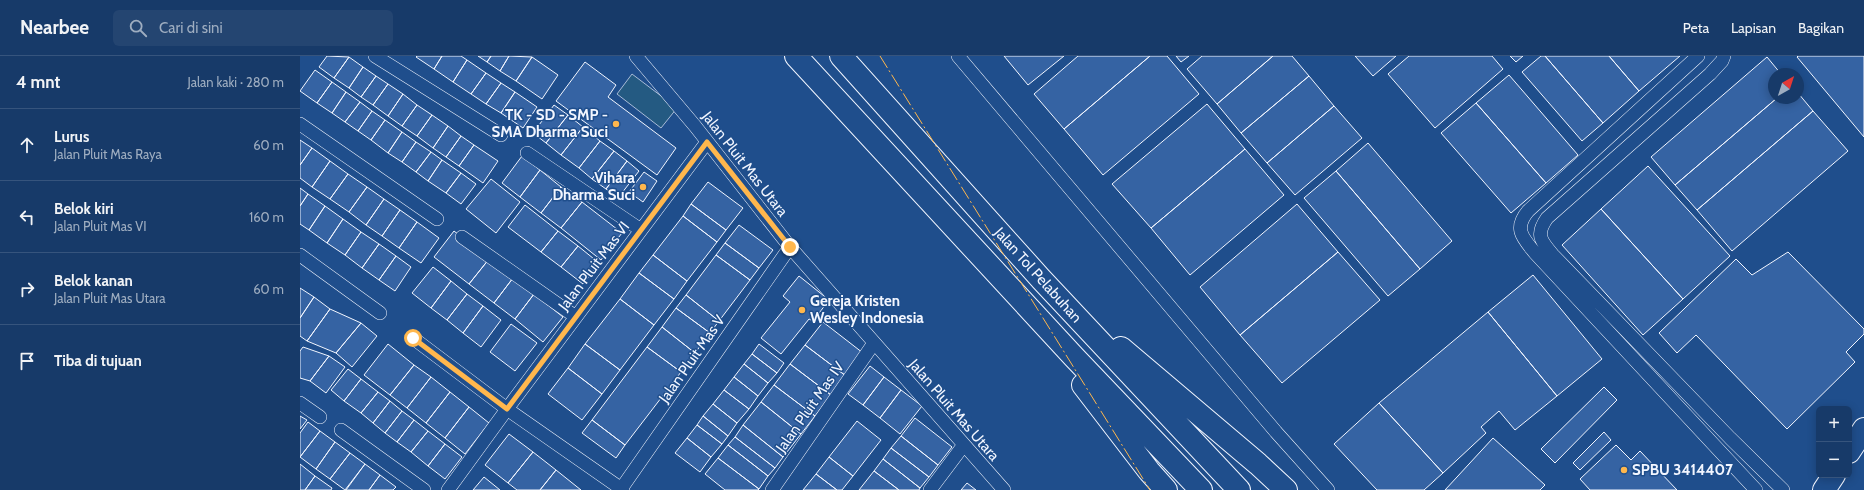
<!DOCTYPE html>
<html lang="id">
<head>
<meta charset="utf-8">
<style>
  :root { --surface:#173a69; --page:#244571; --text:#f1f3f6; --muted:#9eadc0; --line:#36547d }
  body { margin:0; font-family:Cabin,sans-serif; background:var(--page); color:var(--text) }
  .controls { position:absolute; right:12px; bottom:12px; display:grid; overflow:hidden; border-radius:6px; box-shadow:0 2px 10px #0003 }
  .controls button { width:36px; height:36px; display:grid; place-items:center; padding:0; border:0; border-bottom:1px solid var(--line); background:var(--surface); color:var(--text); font:20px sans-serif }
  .compass { position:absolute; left:1468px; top:12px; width:36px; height:36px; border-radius:50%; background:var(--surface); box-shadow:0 2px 10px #0003; rotate:39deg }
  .stop { position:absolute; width:12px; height:12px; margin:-9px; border:3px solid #ffb74d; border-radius:50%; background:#fff }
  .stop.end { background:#ffb74d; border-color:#fff; box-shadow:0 1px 4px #0008 }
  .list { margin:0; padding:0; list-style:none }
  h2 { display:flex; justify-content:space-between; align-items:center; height:52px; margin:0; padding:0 16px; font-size:17px }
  h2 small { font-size:13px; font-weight:400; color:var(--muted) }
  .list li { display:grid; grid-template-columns:26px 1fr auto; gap:12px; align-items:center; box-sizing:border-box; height:72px; padding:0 16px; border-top:1px solid var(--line) }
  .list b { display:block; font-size:15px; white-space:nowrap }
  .list p { margin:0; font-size:13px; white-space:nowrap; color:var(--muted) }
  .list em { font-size:13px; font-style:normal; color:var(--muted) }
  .icon { flex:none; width:22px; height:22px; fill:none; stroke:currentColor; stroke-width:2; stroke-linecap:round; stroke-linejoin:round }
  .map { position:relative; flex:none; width:1564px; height:434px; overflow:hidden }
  header { display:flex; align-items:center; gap:24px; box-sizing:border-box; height:56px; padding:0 20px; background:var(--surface); border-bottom:1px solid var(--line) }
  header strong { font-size:19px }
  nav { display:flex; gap:22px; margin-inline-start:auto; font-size:14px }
  .search { width:280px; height:36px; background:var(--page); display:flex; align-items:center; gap:10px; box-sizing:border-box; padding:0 14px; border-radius:6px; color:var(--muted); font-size:15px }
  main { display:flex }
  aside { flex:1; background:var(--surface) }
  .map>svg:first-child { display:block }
  .green { fill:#245a82; stroke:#a8bbd7 }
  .building { fill:#3563a3; stroke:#f2f6ff }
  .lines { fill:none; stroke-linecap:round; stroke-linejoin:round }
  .street-casing { stroke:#f2f6ff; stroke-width:14 }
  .highway-casing { stroke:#f2f6ff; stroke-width:24 }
  .street { stroke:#1f4e8c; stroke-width:13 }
  .highway { stroke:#1f4e8c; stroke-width:22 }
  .power { stroke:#ffb74d; stroke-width:1; stroke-dasharray:14 3 2 3; stroke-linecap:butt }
  .route { stroke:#ffb74d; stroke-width:5 }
  .poi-dot { fill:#ffb74d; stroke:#1f4e8c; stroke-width:1.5 }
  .labels { text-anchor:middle; stroke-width:3; stroke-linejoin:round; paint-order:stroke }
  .poi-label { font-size:15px; font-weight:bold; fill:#f2f6ff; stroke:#1f4e8c; text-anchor:end }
  .street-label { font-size:15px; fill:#f2f6ff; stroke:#1f4e8c }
</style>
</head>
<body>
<header>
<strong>Nearbee</strong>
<div class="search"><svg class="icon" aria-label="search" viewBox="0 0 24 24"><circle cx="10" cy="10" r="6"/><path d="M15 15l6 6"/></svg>Cari di sini</div>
<nav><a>Peta</a><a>Lapisan</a><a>Bagikan</a></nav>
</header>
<main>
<aside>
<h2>4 mnt<small>Jalan kaki · 280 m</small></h2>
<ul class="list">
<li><svg class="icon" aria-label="ahead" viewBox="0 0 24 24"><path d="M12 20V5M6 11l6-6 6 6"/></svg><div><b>Lurus</b><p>Jalan Pluit Mas Raya</p></div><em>60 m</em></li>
<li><svg class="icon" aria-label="left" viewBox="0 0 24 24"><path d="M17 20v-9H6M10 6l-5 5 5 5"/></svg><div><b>Belok kiri</b><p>Jalan Pluit Mas VI</p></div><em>160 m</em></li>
<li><svg class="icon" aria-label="right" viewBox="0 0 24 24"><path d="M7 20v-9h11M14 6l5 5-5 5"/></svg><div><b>Belok kanan</b><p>Jalan Pluit Mas Utara</p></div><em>60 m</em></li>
<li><svg class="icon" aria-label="arrive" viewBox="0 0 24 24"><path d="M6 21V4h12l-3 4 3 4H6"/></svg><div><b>Tiba di tujuan</b></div></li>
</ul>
</aside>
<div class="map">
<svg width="1564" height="434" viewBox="0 0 1564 434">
  <rect width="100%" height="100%" fill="#1f4e8c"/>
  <!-- green -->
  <path class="green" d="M332,18L377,52L361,72L317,38Z"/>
  <!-- building -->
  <path class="building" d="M27,0L49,1L34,22L19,11Z
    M117,0H142L134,13L116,1Z
    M142,0H161L167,4L153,26L134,13Z
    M178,0H191L187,6Z
    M191,0H209L200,15L187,6Z
    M209,0L232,1L216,25L200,15Z
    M704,0H764L728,29Z
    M778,0H850L764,73L734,38Z
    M850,0H867L899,38L803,119L764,73Z
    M876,0H889L881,6Z
    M902,0H973L917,48L887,13Z
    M973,0H992L1009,20L941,77L917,48Z
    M1055,0H1096L1073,20Z
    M1109,0H1192L1203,13L1135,72L1088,18Z
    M1210,0H1223L1216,6Z
    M1241,0H1245L1303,67L1282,85L1222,16Z
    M1245,0H1309L1339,35L1303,67Z
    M1309,0H1380L1339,35Z
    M1498,0H1564V81L1497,1Z
    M49,1L63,11L49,32L34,22Z
    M232,1L258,19L242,43L216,25Z
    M1467,1L1481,18H1474V42H1477L1375,129L1351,101Z
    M167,4L186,17L171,38L153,26Z
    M285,6L316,29L308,41L376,92L357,119L256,45Z
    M63,11L76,20L61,41L49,32Z
    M15,14L32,26L17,47L0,35Z
    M186,17L201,27L186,48L171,38Z
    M1209,19L1278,99L1246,127L1176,47Z
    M76,20L88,28L73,49L61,41Z
    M1009,20L1034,50L967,107L941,77Z
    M32,26L46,36L32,57L17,47Z
    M201,27L215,36L201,57L186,48Z
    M88,28L103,38L88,60L73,49Z
    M46,36L60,46L45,66L32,57Z
    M215,36L237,51L223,72L201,57Z
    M1498,37L1513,55L1397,154L1375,129L1477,42H1498Z
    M103,38L117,49L102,70L88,60Z
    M60,46L72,55L58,75L45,66Z
    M1176,47L1246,127L1211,157L1141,77Z
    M907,48L945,93L851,172L812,128Z
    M117,49L132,59L117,80L102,70Z
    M254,49L268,59L246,87L233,77Z
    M1034,50L1062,82L995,139L967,107Z
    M72,55L85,64L71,84L58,75Z
    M1513,55L1548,95L1432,195L1397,154Z
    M132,59L148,70L133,92L117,80Z
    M268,59L283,71L261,99L246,87Z
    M85,64L102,76L88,97L71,84Z
    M148,70L161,80L146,101L133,92Z
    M283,71L300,85L279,112L261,99Z
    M102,76L116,86L102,106L88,97Z
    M161,80L174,89L159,110L146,101Z
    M0,84L12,92L0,109Z
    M300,85L314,95L292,123L279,112Z
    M116,86L131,96L116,116L102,106Z
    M1068,87L1152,185L1120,213L1036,115Z
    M174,89L198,105L183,127L159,110Z
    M12,92L30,105L12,131L0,122V109Z
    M945,93L984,139L890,219L851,172Z
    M314,95L327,105L306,133L292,123Z
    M131,96L142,104L128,125L116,116Z
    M222,100L240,114L220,141L202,127Z
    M142,104L161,117L146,137L128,125Z
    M30,105L48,118L30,143L12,131Z
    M327,105L339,115L318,142L306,133Z
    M1348,110L1430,200L1383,243L1301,153Z
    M240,114L261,131L241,157L220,141Z
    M1036,115L1120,213L1088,240L1004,142Z
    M344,116L357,125L343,146L329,136Z
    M161,117L176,128L161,148L146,137Z
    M48,118L67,131L49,156L30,143Z
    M191,123L220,146L196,177L166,153Z
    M408,126L443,152L426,174L391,148Z
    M67,131L84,143L66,169L49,156Z
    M261,131L282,146L261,172L241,157Z
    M0,132L8,138L0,150Z
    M8,138L25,150L9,174L0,168V150Z
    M84,143L100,154L82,180L66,169Z
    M282,146L322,177L301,204L261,172Z
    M391,148L426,174L417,186L383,160Z
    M997,148L1038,196L940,279L900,231Z
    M225,149L258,175L241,196L208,171Z
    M25,150L43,163L27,187L9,174Z
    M1301,153L1383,243L1343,279L1262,189Z
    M100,154L117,166L99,192L82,180Z
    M383,160L417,186L387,225L353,199Z
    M43,163L61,176L45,199L27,187Z
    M117,166L139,182L121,207L99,192Z
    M439,169L473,194L459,212L425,187Z
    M154,175L189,203L169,228L134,201Z
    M258,175L278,190L261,211L241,196Z
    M61,176L79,188L62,212L45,199Z
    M425,187L459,212L450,224L416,199Z
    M79,188L96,200L79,224L62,212Z
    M278,190L299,207L283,228L261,211Z
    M1038,196L1080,244L982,327L940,279Z
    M1488,196L1564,273V278L1546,296L1555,306L1487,373L1396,279L1377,297L1359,277L1436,203L1452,219Z
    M353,199L387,225L374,243L339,217Z
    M416,199L450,224L419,265L386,239Z
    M96,200L111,211L95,235L79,224Z
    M189,203L213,222L194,247L169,228Z
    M133,211L151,225L131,252L112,237Z
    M339,217L374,243L354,269L320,243Z
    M1233,219L1302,303L1257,340L1188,256Z
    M499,220L529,244L513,265L509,263L481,298L461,282L490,246L483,240Z
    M213,222L234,238L215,263L194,247Z
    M151,225L167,238L147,264L131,252Z
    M0,232L14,241L0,262Z
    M167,238L183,250L163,277L147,264Z
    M234,238L263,261L243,286L215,263Z
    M386,239L419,265L410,277L376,252Z
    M14,241L30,253L7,285L0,280V262Z
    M320,243L354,269L320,314L285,288Z
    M183,250L201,264L181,291L163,277Z
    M376,252L410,277L395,297L362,271Z
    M30,253L61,267L36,297L7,285Z
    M1188,256L1257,340L1215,374L1199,355L1181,371L1186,377L1143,417L1079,347Z
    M523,266L563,297L546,320L505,289Z
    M61,267L77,280L52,311L36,297Z
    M211,268L237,287L215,315L190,296Z
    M362,271L395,297L381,316L347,291Z
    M88,288L114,309L90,339L64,319Z
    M285,288L320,314L302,338L268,312Z
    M459,288L484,307L477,317L452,298Z
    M505,289L546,320L531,339L490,308Z
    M3,291L29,300L10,325L0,322V295Z
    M347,291L381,316L325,389L292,364Z
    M452,298L477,317L468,327L444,308Z
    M29,300L45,311L26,337L10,325Z
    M444,308L468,327L458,340L434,321Z
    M490,308L531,339L515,360L474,329Z
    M114,309L131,321L107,352L90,339Z
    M570,310L584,321L563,349L548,338Z
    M268,312L302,338L282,364L248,338Z
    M48,313L61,323L44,345L31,334Z
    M131,321L150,336L126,367L107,352Z
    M434,321L458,340L449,353L424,334Z
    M584,321L601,334L580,362L563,349Z
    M61,323L78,336L61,357L44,345Z
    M474,329L515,360L501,378L461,346Z
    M1304,331L1317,344L1255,407L1241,393Z
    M424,334L449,353L437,367L413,348Z
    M601,334L622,350L600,378L580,362Z
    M78,336L90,345L73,367L61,357Z
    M150,336L169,351L145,382L126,367Z
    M90,345L102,355L85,377L73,367Z
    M461,346L501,378L483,401L443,369Z
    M1079,347L1143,417L1124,434H1077L1034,388Z
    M413,348L437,367L428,380L403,360Z
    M169,351L189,367L165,398L145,382Z
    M102,355L114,364L97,386L85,377Z
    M0,360L7,364L0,373Z
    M403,360L428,380L422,388L397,369Z
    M615,362L652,391L638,409L601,380Z
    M114,364L128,375L111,396L97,386Z
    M292,364L325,389L316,402L282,377Z
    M557,365L581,384L553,420L529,401Z
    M8,366L20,375L0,401V377Z
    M397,369L422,388L411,401L387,382Z
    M443,369L483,401L475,412L435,381Z
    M20,375L35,386L16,413L0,401Z
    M128,375L145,388L128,410L111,396Z
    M1304,376L1311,384L1280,414L1273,407Z
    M209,378L233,396L208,427L185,409Z
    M601,380L638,409L629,421L591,392Z
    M435,381L475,412L468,420L428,389Z
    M387,382L411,401L400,416L375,397Z
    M1193,382L1245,429L1240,434H1145Z
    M35,386L50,397L30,423L16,413Z
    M145,388L162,401L145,423L128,410Z
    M428,389L468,420L459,433L418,402Z
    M1316,389L1331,404L1340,395L1377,434H1290L1280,423Z
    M591,392L629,421L620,432L583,403Z
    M233,396L256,414L240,434H217L208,427Z
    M50,397L65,408L45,434L30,423Z
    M529,401L553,420L542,434H537L516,418Z
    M418,402L459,433L458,434H425L405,418Z
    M583,403L620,432L619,434H599L574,415Z
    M0,408L15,420L5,434H0Z
    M65,408L80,419L69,434H46Z
    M256,414L281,434H240Z
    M574,415L599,434H559Z
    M516,418L537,434H503Z
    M80,419L96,431L93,434H69Z
    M15,420L32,432L31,434H5Z
    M184,421L200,434H173Z
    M667,427L676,434H661Z"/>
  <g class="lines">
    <!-- street casing -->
    <g class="street-casing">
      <path id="street" d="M75,0L201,79
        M336,0L395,70L490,191L704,434
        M658,0L976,376L1028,434
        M1398,0L1228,155C1213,173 1223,182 1235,197L1456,434
        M1424,0L1422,5L1410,18L1247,162C1235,179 1241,185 1253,199L1430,382L1483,434
        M0,68L137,163
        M227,97L341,174
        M162,181L276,261
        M0,199L80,257
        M113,282L207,353L323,434
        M0,347L20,361
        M41,374L124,434
        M321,433L490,191
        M148,434L207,353L407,86
        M472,434L574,287
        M630,434L663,390"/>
    </g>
    <!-- highway casing -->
    <g class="highway-casing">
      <path id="highway" d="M496,0L774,301L901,434
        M541,0L741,223L939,434
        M821,292L958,408L986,434
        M783,329L849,415L866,434
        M1549,396L1564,373
        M1524,434L1534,419"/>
    </g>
    <!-- street -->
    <use href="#street" class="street"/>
    <!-- highway -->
    <use href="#highway" class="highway"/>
    <!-- power -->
    <path class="power" d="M580,0L850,434"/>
  </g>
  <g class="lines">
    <!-- route -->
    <path class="route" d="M113,282L207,353L407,86L490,191"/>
  </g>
  <!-- markers -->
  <g class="poi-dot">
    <circle cx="316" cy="68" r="4"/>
    <circle cx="343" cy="131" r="4"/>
    <circle cx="502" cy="254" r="4"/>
    <circle cx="1324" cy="414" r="4"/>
  </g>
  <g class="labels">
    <!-- poi labels -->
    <g class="poi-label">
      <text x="308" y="64">TK - SD - SMP -<tspan x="308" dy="17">SMA Dharma Suci</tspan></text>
      <text x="335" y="127">Vihara<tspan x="335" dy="17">Dharma Suci</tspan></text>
      <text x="510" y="250" text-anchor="start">Gereja Kristen<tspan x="510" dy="17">Wesley Indonesia</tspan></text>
      <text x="1332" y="419" text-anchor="start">SPBU 3414407</text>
    </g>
    <!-- street labels -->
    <g class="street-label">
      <text transform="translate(445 108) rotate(52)" y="5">Jalan Pluit Mas Utara</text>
      <text transform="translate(294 210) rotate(-53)" y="5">Jalan Pluit Mas VI</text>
      <text transform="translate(738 219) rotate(48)" y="5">Jalan Tol Pelabuhan</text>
      <text transform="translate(392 303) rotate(-55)" y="5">Jalan Pluit Mas V</text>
      <text transform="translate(510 351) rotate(-55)" y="5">Jalan Pluit Mas IV</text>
      <text transform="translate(654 354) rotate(49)" y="5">Jalan Pluit Mas Utara</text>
    </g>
  </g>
</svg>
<div class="controls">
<button>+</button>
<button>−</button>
</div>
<svg class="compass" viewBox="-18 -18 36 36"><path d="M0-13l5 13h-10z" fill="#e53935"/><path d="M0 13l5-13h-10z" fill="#9eadc0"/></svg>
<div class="stop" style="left:113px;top:282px"></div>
<div class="stop end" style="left:490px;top:191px"></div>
</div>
</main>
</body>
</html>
